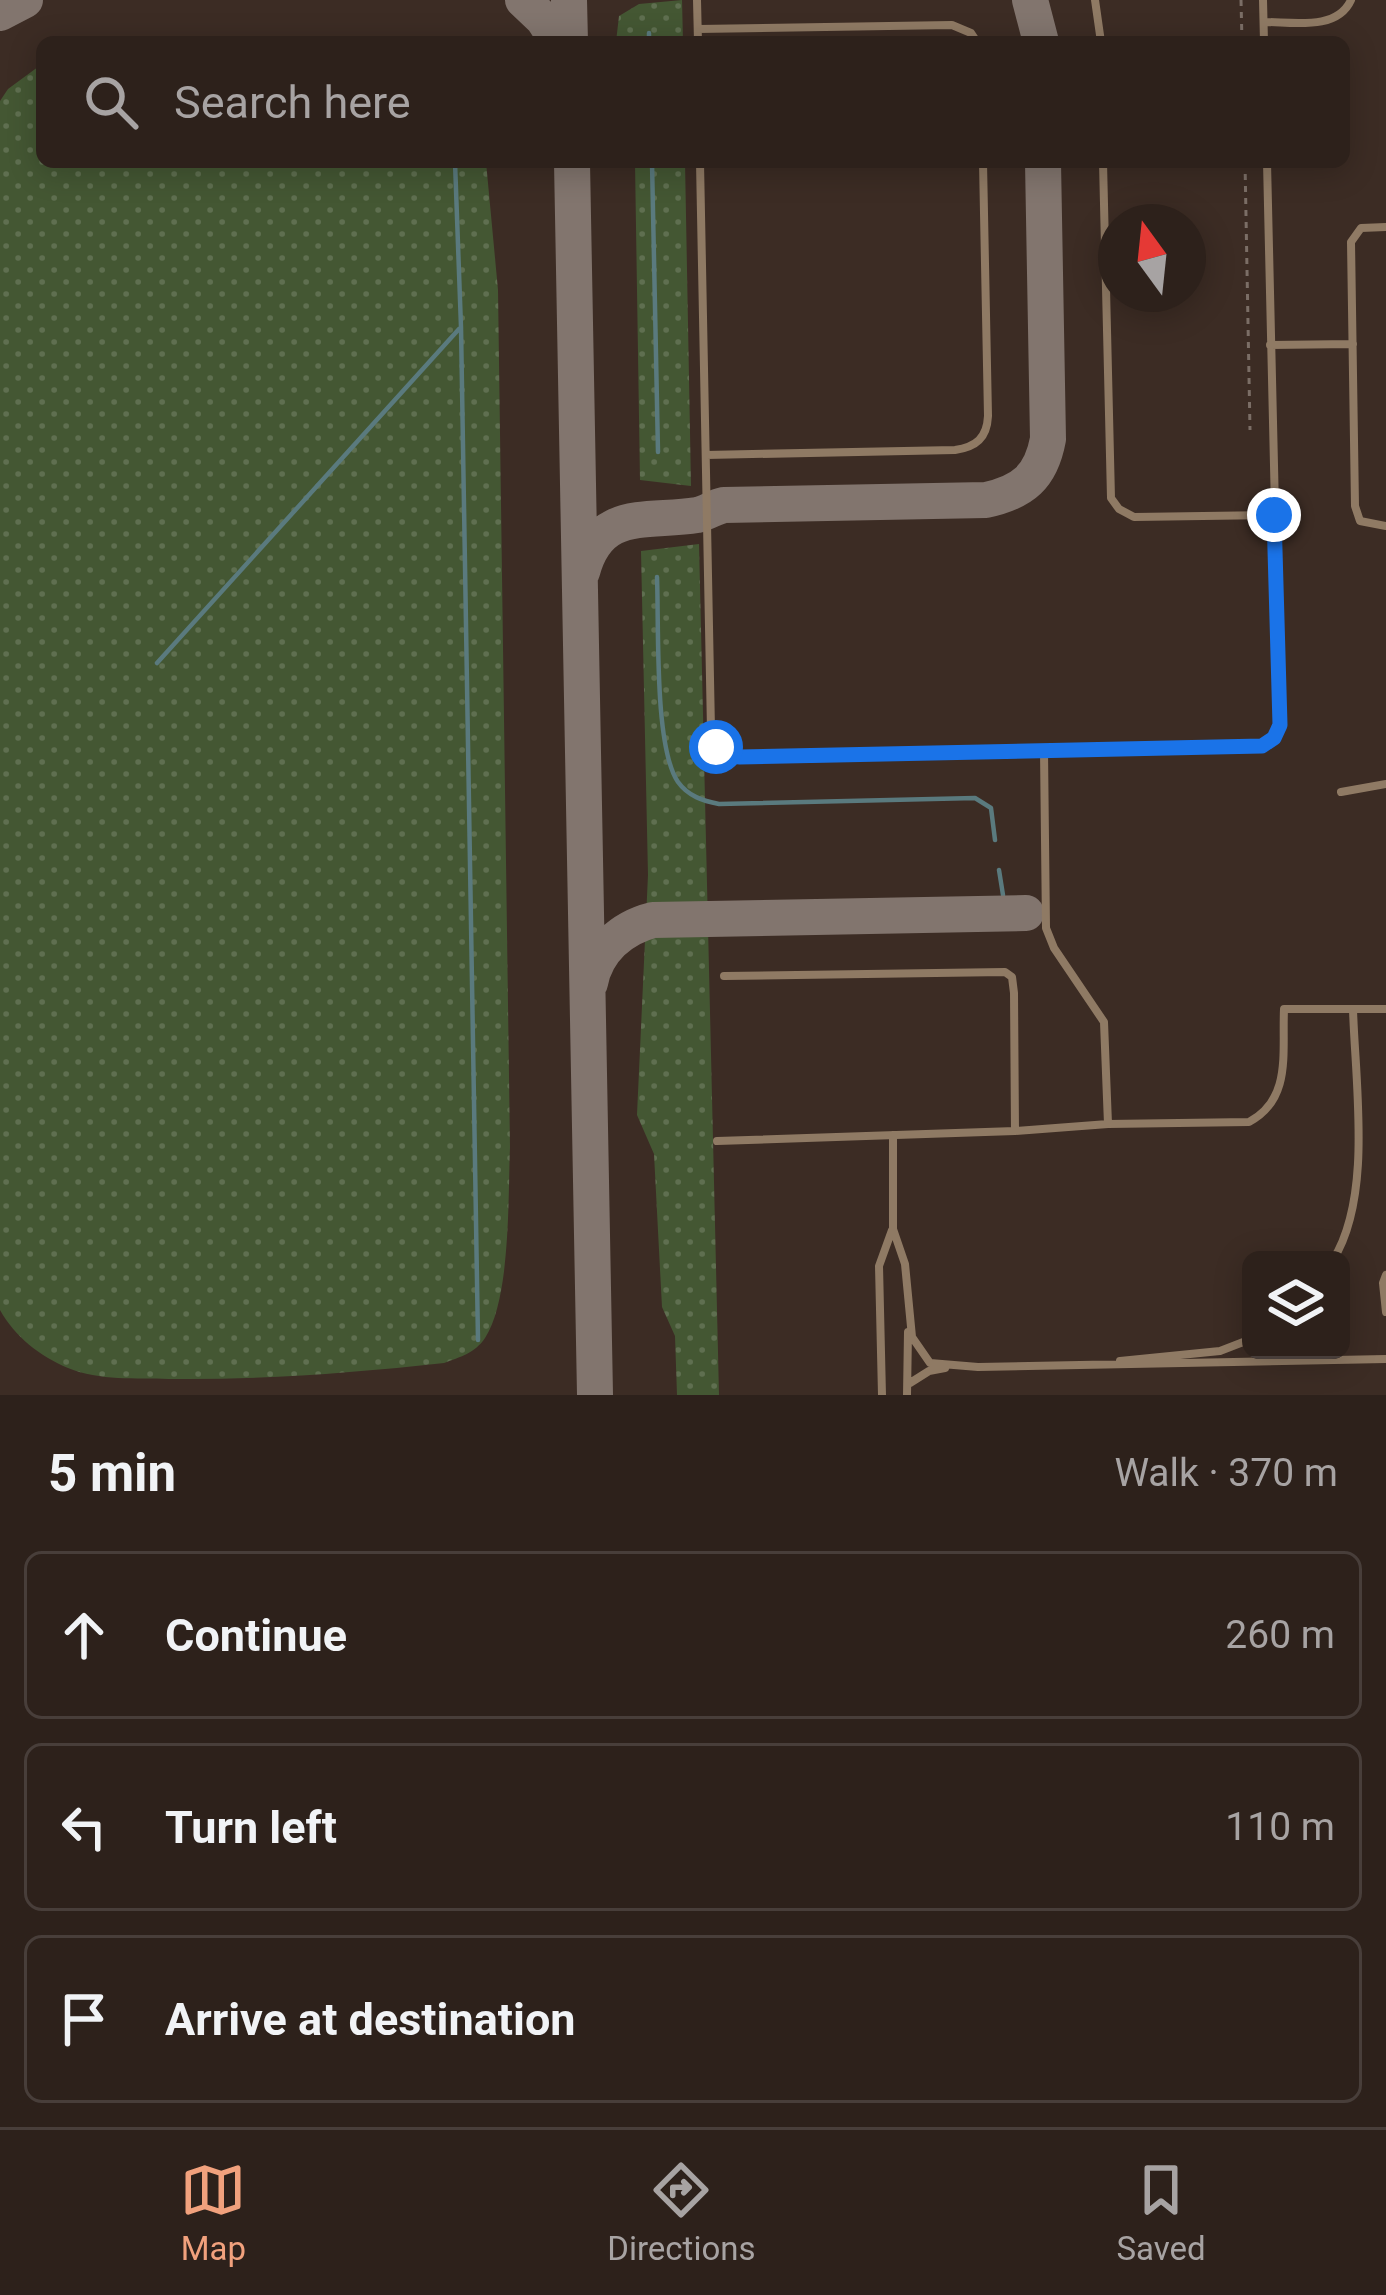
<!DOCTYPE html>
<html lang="en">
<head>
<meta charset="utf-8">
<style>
  :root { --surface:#2d211b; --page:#352924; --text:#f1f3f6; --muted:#a7a3a3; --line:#483e3a; --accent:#f1a17d }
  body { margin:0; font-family:Roboto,sans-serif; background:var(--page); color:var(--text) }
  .controls { position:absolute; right:36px; bottom:36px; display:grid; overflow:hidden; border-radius:18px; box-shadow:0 6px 30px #0003 }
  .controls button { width:108px; height:108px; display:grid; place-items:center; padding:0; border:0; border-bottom:3px solid var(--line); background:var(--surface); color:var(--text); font:60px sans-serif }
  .compass { position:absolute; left:1098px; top:204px; width:108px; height:108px; border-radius:50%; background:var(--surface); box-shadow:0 6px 30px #0003; rotate:345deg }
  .stop { position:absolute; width:36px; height:36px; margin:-27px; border:9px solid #1a73e8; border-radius:50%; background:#fff }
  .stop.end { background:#1a73e8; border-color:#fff; box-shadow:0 3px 12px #0008 }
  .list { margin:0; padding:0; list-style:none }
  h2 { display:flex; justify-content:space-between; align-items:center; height:156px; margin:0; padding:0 48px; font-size:51px }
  h2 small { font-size:39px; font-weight:400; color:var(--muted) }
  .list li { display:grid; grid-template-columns:78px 1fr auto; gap:36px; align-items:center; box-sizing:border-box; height:168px; margin:0 24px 24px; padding:0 24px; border:3px solid var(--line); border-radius:18px }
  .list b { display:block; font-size:45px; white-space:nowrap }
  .list em { font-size:39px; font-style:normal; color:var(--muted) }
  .icon { flex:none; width:66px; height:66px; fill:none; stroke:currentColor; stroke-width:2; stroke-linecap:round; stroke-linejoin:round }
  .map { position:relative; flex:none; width:1386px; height:1395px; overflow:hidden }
  .search { position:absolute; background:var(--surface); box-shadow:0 6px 30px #0003; left:36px; right:36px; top:36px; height:132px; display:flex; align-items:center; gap:30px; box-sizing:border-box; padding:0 42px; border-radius:18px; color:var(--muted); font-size:45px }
  .sheet { height:732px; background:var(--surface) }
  nav { display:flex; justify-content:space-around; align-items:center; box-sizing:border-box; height:168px; border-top:3px solid var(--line); background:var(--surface); font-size:33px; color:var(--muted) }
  nav a { display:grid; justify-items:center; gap:6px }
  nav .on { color:var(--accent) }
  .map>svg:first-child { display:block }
  .grass { fill:url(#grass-dots) }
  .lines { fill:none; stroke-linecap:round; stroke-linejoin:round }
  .stream { stroke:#5a7a7e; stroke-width:4.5 }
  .taxiway { stroke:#82756e; stroke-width:36 }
  .path { stroke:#7b6e66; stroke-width:3; stroke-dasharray:6 6; stroke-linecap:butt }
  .service { stroke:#8f7a64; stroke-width:8 }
  .route { stroke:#1a73e8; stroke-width:15 }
</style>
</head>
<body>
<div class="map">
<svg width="1386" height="1395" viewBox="0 0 1386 1395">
  <defs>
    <pattern id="grass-dots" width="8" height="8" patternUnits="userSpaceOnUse" patternTransform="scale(3)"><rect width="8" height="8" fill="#445733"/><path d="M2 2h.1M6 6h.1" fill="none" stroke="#5f6f50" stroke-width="1.8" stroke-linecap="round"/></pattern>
  </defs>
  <rect width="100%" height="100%" fill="#3c2c24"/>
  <!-- grass -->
  <path class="grass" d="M682,0L683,42H616L619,16L639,4Z
    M42,64V162H486L498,290L510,1147C508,1196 511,1298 485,1338C475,1353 460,1357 444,1363C353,1373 261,1380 169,1379C136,1378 100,1381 68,1368C40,1356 15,1337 0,1310V101L8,89Z
    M635,162H685L691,486L640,480Z
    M699,544L719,1395H677L675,1336L662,1307L654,1154L637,1115L648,875L641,551Z"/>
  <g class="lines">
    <!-- stream -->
    <path class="stream" d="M649,33V42
      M455,162L461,327L478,1340
      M652,162L658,452
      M657,577C659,625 654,747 678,782C688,796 703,801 719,804L975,798L991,808L995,840
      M157,663L459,329
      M999,870L1003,895"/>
    <!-- taxiway -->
    <path class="taxiway" d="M523,0L543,19L558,42
      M569,0L570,42
      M1030,0L1041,42
      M0,13L25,0
      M572,162L595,1395
      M582,572C599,507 647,523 697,515C707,513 714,507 724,505L986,500C1023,492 1041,477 1048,439L1043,162
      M590,983C596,951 621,928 653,920L1026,913"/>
    <!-- path -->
    <path class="path" d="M1241,0L1242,42
      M1245,162L1250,430"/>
    <!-- service -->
    <path class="service" d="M697,0L698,42
      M1095,0L1101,42
      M1263,0L1264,42
      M1264,22C1293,22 1337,31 1351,0
      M698,29L952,25L971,33L977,42
      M700,162L711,730L716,747L730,756L740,757L1250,747C1265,746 1276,742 1280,725L1267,162
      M1103,162L1111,498L1119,509L1134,517L1274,515
      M1386,227L1361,228L1351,242L1355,506L1360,521L1386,526
      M1270,345L1353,344
      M706,455L955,450C976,447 987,438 988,416L983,162
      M1044,751L1046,928L1054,948L1104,1022L1108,1124
      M1341,792L1386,784
      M724,976L1005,972L1012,977L1014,993L1015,1131L1108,1124L1249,1122C1292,1099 1282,1053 1284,1009H1386
      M893,1135V1229L905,1264L912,1337L930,1363L978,1367L1386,1359
      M717,1141L1015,1131
      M1333,1260C1373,1196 1355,1082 1353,1009
      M1386,1275L1383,1283L1386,1312
      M1120,1361L1220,1351L1251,1339
      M910,1383L929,1371L945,1368
      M882,1395L879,1266L892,1230
      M907,1395L908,1332"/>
  </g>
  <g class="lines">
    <!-- route -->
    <path class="route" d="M716,747L730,756L740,757L1262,746L1274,738L1280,725L1274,515"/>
  </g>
</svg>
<div class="controls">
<button><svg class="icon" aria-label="layers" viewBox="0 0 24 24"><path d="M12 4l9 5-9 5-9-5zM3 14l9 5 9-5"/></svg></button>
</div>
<svg class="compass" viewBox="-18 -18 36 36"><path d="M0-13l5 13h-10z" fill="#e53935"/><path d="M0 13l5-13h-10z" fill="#a7a3a3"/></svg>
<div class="stop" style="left:716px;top:747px"></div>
<div class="stop end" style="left:1274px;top:515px"></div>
<div class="search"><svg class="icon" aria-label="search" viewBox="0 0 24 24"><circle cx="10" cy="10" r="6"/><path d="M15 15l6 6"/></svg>Search here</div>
</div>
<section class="sheet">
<h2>5 min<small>Walk · 370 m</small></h2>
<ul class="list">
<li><svg class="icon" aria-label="ahead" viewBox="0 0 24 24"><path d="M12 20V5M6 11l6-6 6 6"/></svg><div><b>Continue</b></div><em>260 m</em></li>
<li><svg class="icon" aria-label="left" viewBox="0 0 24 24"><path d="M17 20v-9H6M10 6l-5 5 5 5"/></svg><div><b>Turn left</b></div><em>110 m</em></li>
<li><svg class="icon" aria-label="arrive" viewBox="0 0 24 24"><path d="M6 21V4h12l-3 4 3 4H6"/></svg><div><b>Arrive at destination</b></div></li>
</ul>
</section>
<nav>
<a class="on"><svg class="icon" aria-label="map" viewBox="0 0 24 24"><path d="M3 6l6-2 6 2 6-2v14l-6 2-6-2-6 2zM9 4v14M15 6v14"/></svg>Map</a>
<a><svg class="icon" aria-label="directions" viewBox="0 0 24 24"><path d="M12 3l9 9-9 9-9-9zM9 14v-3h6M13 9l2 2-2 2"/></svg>Directions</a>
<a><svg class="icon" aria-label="saved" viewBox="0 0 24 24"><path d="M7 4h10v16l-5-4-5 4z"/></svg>Saved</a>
</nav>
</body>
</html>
